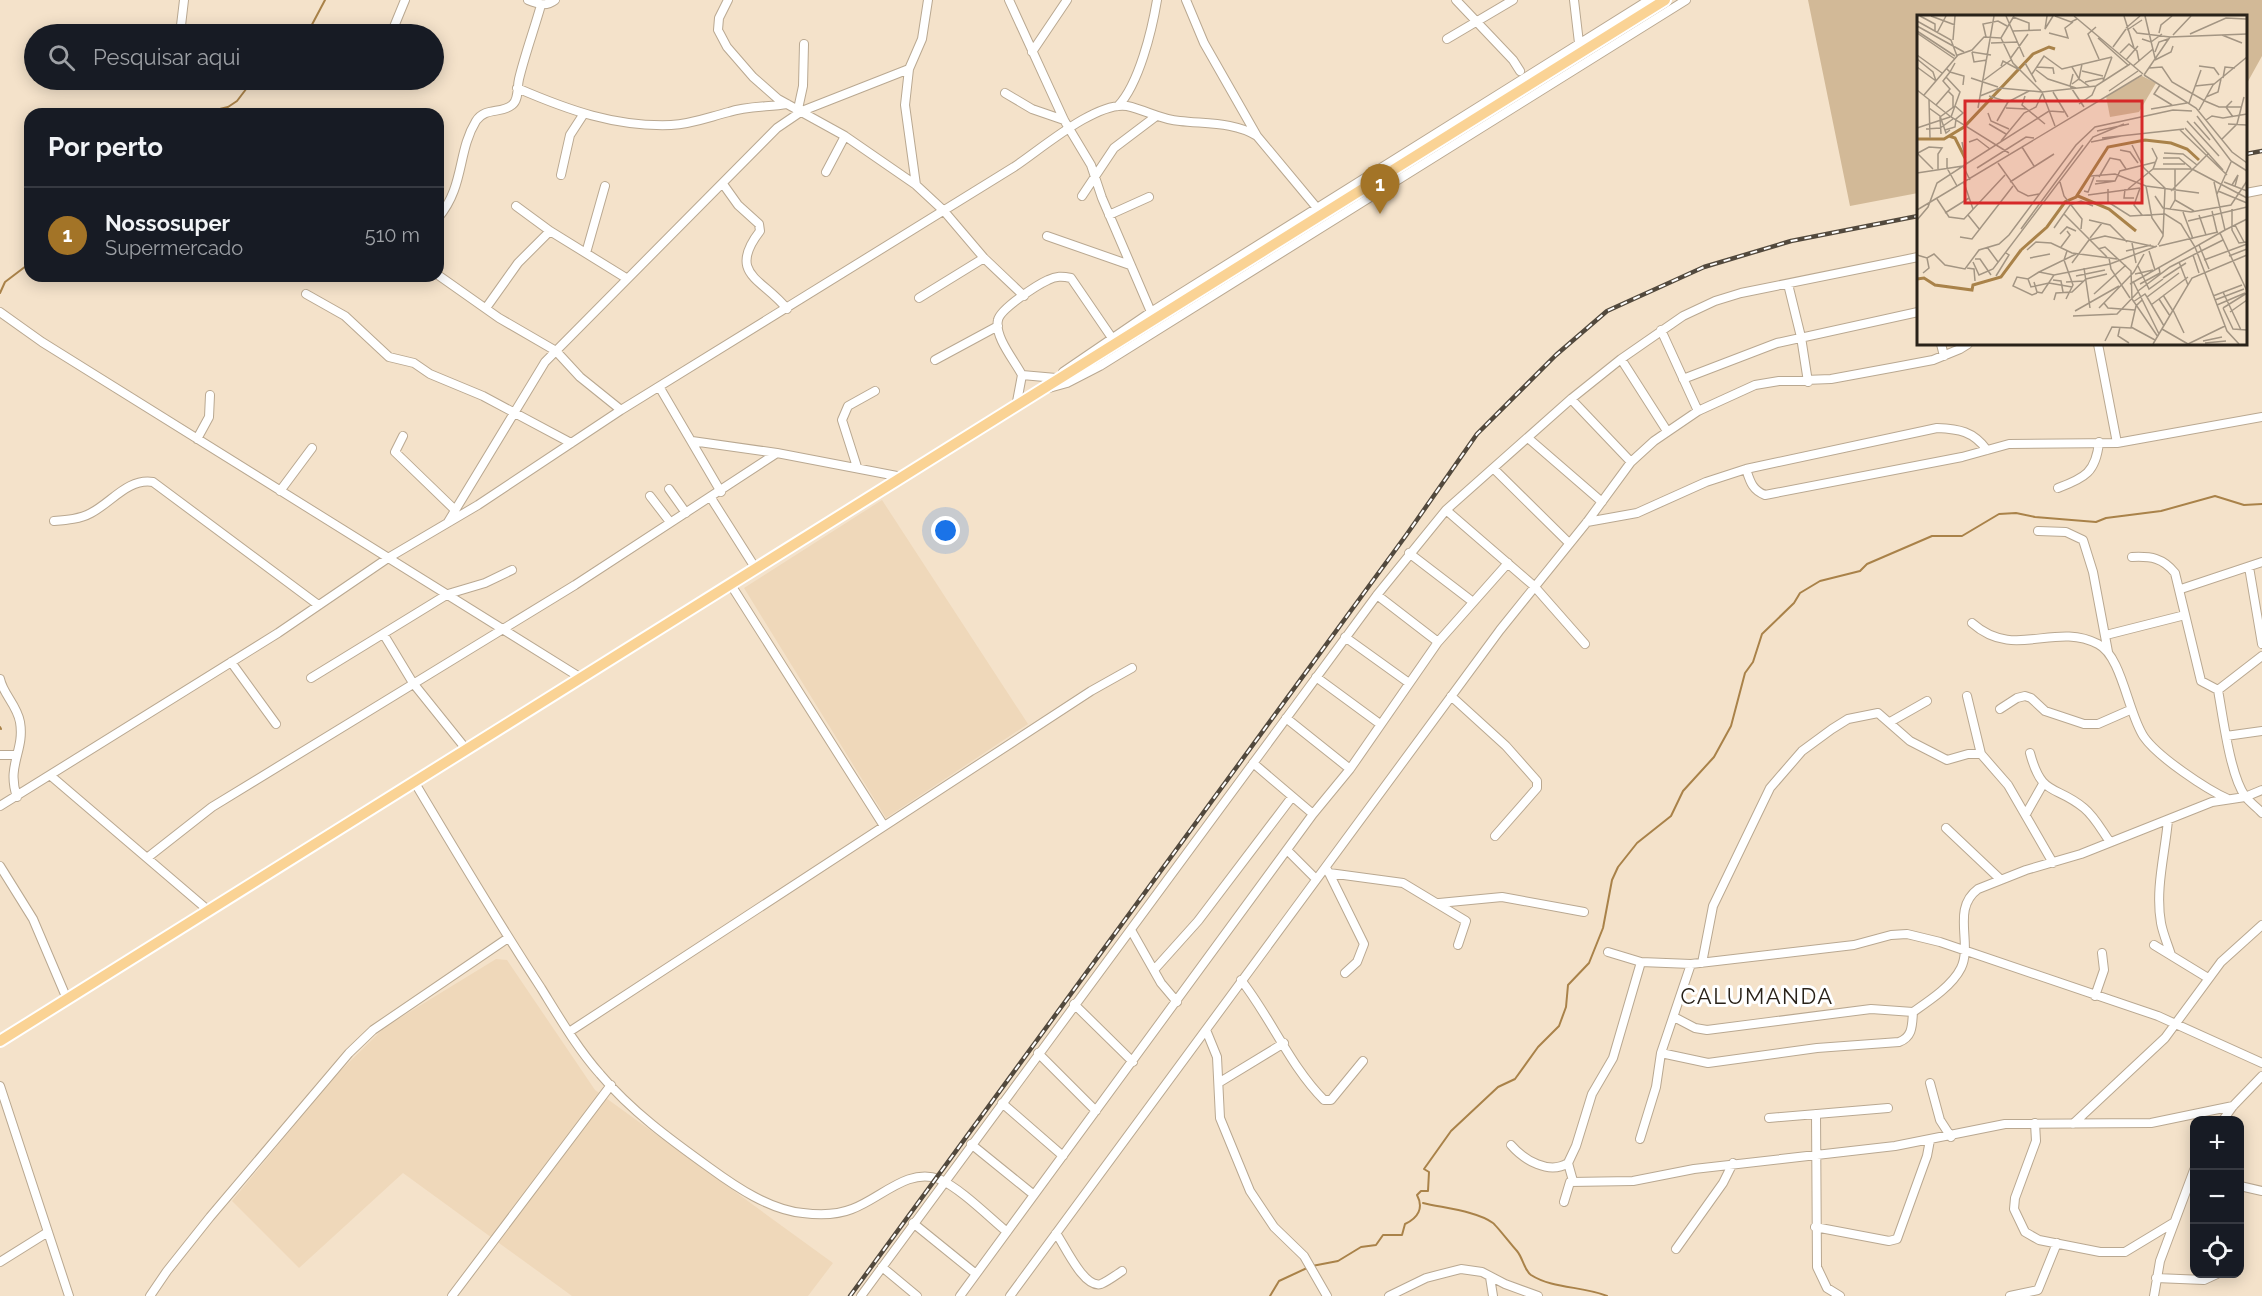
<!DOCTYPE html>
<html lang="pt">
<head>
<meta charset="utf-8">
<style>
  :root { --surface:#171b24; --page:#242831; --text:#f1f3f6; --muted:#9ea1a6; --line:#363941; --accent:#a37427 }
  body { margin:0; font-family:Raleway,sans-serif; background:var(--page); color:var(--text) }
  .controls { position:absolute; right:18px; bottom:18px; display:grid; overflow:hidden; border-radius:12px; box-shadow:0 3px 15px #0003 }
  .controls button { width:54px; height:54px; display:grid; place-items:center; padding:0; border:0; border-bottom:2px solid var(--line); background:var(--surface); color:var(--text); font:30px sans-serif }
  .you { position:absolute; left:946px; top:531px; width:21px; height:21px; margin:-15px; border:4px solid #fff; border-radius:50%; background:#1a73e8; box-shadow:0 0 0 9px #1a73e833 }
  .badge { display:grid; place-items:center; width:39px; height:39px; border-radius:50%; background:var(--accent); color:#fff; font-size:20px; font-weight:700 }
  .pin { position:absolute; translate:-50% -50px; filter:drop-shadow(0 2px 3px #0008) }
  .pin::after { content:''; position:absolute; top:32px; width:21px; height:18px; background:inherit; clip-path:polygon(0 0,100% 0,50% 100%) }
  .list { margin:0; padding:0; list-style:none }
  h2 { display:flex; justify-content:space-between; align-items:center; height:78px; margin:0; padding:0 24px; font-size:26px }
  h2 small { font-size:20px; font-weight:400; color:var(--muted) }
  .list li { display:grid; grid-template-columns:39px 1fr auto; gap:18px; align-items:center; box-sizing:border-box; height:96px; padding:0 24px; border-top:2px solid var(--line) }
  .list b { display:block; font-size:22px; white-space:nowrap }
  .list p { margin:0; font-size:20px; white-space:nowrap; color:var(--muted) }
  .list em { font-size:20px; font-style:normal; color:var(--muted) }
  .icon { flex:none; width:33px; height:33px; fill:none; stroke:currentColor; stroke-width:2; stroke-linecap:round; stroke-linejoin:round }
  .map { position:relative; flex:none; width:2262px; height:1296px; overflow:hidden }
  .search { position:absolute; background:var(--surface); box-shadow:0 3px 15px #0003; left:24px; top:24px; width:420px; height:66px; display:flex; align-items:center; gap:15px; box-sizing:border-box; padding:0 21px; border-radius:33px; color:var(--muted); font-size:22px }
  .panel { position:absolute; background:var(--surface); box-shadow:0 3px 15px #0003; left:24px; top:108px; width:420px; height:174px; border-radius:18px }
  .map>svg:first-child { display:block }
  .built { fill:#efd8ba }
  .green { fill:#d2b997 }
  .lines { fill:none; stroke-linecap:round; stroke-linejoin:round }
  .stream { stroke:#a98249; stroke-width:2 }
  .minor-casing { stroke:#b9a891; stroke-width:10 }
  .major-casing { stroke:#fff; stroke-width:14 }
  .minor { stroke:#fff; stroke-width:8 }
  .major { stroke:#fad395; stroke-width:10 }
  .rail-casing { stroke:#52493d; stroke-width:4.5 }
  .rail { stroke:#fff; stroke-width:2; stroke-dasharray:7; stroke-linecap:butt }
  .labels { text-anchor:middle; stroke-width:6; stroke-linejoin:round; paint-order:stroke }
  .neighbourhood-label { font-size:22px; letter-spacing:1.5px; fill:#292219; stroke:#fff }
  .inset-river { fill:none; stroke:#a98249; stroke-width:3 }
  .inset-road { fill:none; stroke:#a39583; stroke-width:1.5 }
  .view { fill:#d62828; fill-opacity:0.15; stroke:#d62828; stroke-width:3 }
  .inset-edge { fill:none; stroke:#292219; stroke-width:3 }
</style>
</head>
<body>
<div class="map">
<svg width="2262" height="1296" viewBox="0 0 2262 1296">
  <rect width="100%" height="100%" fill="#f4e2ca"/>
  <!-- built -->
  <path class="built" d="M882,500L1028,724L886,818L744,588Z
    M496,959L507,960L595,1090L833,1263L808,1296H572L403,1173L299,1268L232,1201L333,1078L385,1027Z"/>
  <!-- green -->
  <path class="green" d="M1808,0H2262V56L2246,85V16H1918V193L1850,206Z"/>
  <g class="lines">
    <!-- stream -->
    <path class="stream" d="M307,34L325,0
      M199,114L228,107L237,101L253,80
      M0,293L5,282L30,263
      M0,727L1,729
      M1423,1203C1443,1208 1477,1211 1493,1223C1496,1225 1513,1247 1517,1251C1523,1258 1524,1270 1531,1275C1553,1289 1583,1286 1607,1296
      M1312,1266L1338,1261L1361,1247L1376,1245L1383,1235H1402L1405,1224C1418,1218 1424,1208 1417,1195L1421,1191H1428L1429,1172L1424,1169L1451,1131L1498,1087L1515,1079L1538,1047L1559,1026L1566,1007L1568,985L1589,963L1603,928L1612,880L1618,867L1637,843L1671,816L1683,791L1714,757L1731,726L1745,673L1753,662L1762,634L1794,603L1800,593L1820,581L1860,571L1867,564L1932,536H1962L1999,514L2016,513L2035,517L2096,522L2106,518L2161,511L2215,496L2244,505L2262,504
      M1270,1296L1279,1281L1307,1268"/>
    <!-- minor casing -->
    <g class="minor-casing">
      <path id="minor" d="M528,0C538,4 546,7 555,0
        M728,0L719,18L718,30L727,47L753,77L778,99L845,136L916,185L944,211L984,258L1024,296
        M1009,0L1064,120L1091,165L1102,198L1151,312
        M1186,0L1204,43L1257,136L1317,208
        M1456,0L1513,60L1520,71
        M1574,0L1579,43
        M180,34L184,0
        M391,34L405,0
        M1447,39L1513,0
        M1032,52L1067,0
        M909,69L905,105L916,185
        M169,85L170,80
        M517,88C568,110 615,127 671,125C692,124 709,117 729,112C746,106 769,107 787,104
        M1005,93L1032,109L1064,120
        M1118,106C1139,84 1152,30 1157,0
        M798,109L803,86L804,44
        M826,172L845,136
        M561,175L570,135L583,115
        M723,184L738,205L759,224L760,231C726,275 764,279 787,309
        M2246,193L2262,190
        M1082,196L1114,148L1155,117
        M516,206L550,231
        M1109,215L1149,197
        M438,218C465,186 457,152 476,121C485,107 501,114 512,105C519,100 517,87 519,79C525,54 534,30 541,5
        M1047,236L1130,265
        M586,253L605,186
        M438,275L499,318L556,351L580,377L621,410
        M1788,284L1801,337L1808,382
        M306,294L345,316L389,357L414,363L430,374L483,396L571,443
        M919,298L984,258
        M486,308L518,263L550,231L626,278
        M0,312L42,342L581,678
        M1661,330L1698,411
        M1941,344L1944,356
        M2098,344L2117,443
        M1621,359L1667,431
        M935,360L998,326
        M1063,372L1151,312L1649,0
        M1022,375L1056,378
        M1683,379L1777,343L1918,312
        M660,388L721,492
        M1049,388L1067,383L1100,366L1686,0
        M1571,399L1631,462
        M1016,407L1022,375C1015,361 994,337 998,320C1000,309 1037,285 1048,280C1056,276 1062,276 1071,278L1112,338
        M403,436L395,452L455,510
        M1528,438L1602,502
        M197,439L209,417L210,395
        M692,441L777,453
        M857,467L842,420L848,406L875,391
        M1494,469L1569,543
        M1746,469C1750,481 1752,490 1765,495L1962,457L2009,444L2117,443L2262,417
        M2058,488C2085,478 2096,472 2099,442
        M669,489L686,513
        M280,491L312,448
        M650,496L670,522
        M711,498L756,569
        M1446,510L1534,586L1585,644
        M54,521C67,520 80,519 91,513C112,502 128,478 153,482L317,604
        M448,522L545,362L777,128L802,111L909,69L922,39L928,0
        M1587,522L1637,513L1706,482L1746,469L1937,428C1959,429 1973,431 1987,450
        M2038,531L2066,532L2083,540L2093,572L2108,652
        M1409,553L1473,602
        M2132,557C2151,556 2163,558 2175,573L2201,681L2218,690C2223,717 2230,775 2245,796C2249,802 2257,807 2262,813
        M2249,567L2262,644
        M731,585L884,826
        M2181,589L2262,562
        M1377,595L1438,642
        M1972,623C2015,661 2054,621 2098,644C2122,656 2128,714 2144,737C2158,757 2206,789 2228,799
        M384,635L413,683L466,749
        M2106,635L2185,615
        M1345,637L1409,683
        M231,662L276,724
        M1316,677L1380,724
        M311,678L448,594L485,583L512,570
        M0,679C3,694 17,705 20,722C25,751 6,765 17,797
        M2218,690L2262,656
        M1451,696L1506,746L1537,781V788L1495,836
        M1967,696L1981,754
        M2000,709L2017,698L2025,696L2031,698L2045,711L2084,724H2098L2130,710
        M1286,718L1350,769
        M1890,722L1927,701
        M2226,736L2262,731
        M2030,753C2042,798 2055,784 2084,808C2095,817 2102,831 2110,842
        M0,755H16
        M1253,763L1313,814
        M51,776L209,911
        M415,783C456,852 497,921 541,988C559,1017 577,1048 600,1074C631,1111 671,1140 710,1168C736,1187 770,1210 803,1213C819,1215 837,1215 852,1209C880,1199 908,1167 939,1179C960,1188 988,1216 1007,1232
        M0,806L278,633L388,558L478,505L621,410L1014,167C1040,150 1096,101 1127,106C1146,110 1161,120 1180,121C1206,124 1235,122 1257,136
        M2026,814L2043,784
        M2168,820C2165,854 2155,889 2161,923C2163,934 2168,945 2171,955
        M1946,828L2000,879
        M1288,851L1315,878
        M147,858L212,807L575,585L777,453L902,477
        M0,866L33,919L67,999
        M1328,871L1364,944L1357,962L1345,973
        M1329,873L1403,883L1466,921L1458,945
        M1439,903L1502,897L1584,912
        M1131,930L1161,983L1177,1002
        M2154,945L2208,978
        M1608,952L1641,962L1691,964L1854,945L1891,935L1907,934L1940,942L2158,1016L2262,1063
        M1702,963L1713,906L1770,788L1802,751L1832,729L1848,719L1878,713L1910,741L1947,760L1968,754H1981L2008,785L2053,863
        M1154,970L1198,921L1292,797
        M1241,980C1271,1018 1290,1066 1324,1100H1331L1363,1061
        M2095,996L2104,970L2102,953
        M1074,1004L1133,1062
        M1674,1017L1695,1028L1707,1030L1871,1009L1913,1012C1929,1001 1952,986 1961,968C1973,943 1951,909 1978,889L2026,870L2081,854L2212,802L2245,797L2262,790
        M1206,1030L1217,1057L1220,1118L1250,1191L1274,1227L1304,1256L1327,1296
        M569,1032L1091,691L1132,668
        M1038,1053L1096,1111
        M1661,1053L1708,1063L1817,1048L1899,1042C1913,1037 1912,1025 1913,1012
        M1220,1082L1284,1043
        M1930,1083L1940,1120L1951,1137
        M0,1086L69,1296
        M1002,1103L1063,1156
        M1816,1114L1817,1267L1827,1288L1840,1296
        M1769,1118L1888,1108
        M2223,1120L2233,1106L2262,1076
        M2035,1123L2036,1141L2015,1198L2014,1209L2025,1232L2039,1240L2100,1252H2125L2173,1223
        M2073,1124L2165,1038L2221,962L2262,925
        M1640,1139L1656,1087L1661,1053L1691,964
        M971,1144L1034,1195
        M1511,1145C1524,1160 1549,1175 1568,1163L1576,1146L1592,1094L1613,1058L1641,962
        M1568,1163L1573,1181
        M2240,1186L2262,1191
        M1564,1202L1570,1182L1633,1181L1694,1169L1895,1146L2005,1124L2151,1123L2233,1106
        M913,1223L976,1274
        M1815,1227L1889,1241L1897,1239L1927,1156L1930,1140
        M1056,1233C1065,1246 1084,1289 1101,1284C1108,1281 1116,1275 1122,1271
        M1676,1249L1723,1183L1733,1163
        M0,1262L48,1232
        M882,1267L917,1296
        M1490,1277L1493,1296
        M2156,1278L2204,1280L2217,1274
        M150,1296L167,1271L210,1217L349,1053L373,1030L508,938
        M452,1296L611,1085
        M861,1296L1377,595L1446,510L1571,399L1621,359L1683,316L1715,301L1741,293L1918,257
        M960,1296L1313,814L1350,769L1438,642L1508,563
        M1010,1296L1500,630L1587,522L1631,462L1654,441L1698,411L1755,385L1779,381L1831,379L1896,367L1933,360L1960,349L1968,344
        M1389,1296L1426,1278L1461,1269L1482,1272L1505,1284L1538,1296
        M2010,1296L2038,1290L2057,1243
        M2154,1296L2160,1261L2194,1170"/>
    </g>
    <!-- major casing -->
    <g class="major-casing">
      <path id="major" d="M0,1041L1665,0"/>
    </g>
    <!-- minor -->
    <use href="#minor" class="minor"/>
    <!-- major -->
    <use href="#major" class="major"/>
    <!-- rail casing -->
    <g class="rail-casing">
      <path id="rail" d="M2246,154L2262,151
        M850,1296L1407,534L1477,434L1556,355L1607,311L1704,267L1791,241L1918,216"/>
    </g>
    <!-- rail -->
    <use href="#rail" class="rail"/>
  </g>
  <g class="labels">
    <!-- neighbourhood labels -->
    <g class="neighbourhood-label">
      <text x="1757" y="1004">CALUMANDA</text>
    </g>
  </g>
  <!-- overview -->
  <g transform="translate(1917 15)">
    <rect width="330" height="330" fill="#f4e2ca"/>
    <path d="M225,61L239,68L222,97L193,102L189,81Z" fill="#d2b997"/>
    <path class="inset-river" d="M32,121L38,123L48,143M0,124H27L47,112L116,39L132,32L138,34M161,181L192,194L219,216M104,235L130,212L148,187L159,182L191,132L228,125L254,128L270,134L282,145M0,264L7,263L18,270L55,275L56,270L84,262L104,235"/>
    <path class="inset-road" d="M3,1L18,9V16M14,1L38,10M89,1L107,42M130,1L128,14L136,1M138,1L154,7L160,4M157,1L226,59M207,1L217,33M228,1L238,43M96,2L112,8V15M0,6L34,25L40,41M0,11L47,37M179,12L171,19L182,44M209,13L223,1M216,13L220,18L253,22M210,15L225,5M0,16L38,41M96,16L124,15M0,18L38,44M20,18L29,1M132,18L151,23L148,13L156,7M242,18L244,10L255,1M273,19L309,3L329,4M256,20L274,1M305,20L325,28M69,22L66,9L81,6L90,11M84,23L96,48L125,77L179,71L213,49M181,23L211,50M225,24L234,27L245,19M36,25L38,1M74,28L101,27M196,32L209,14M55,37L57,47L70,45M55,37L74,40M238,37L242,27L251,24M203,38L212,29L220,36L222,46M0,40L25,58M0,44L16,57L19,66M93,44L111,19M209,45L221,31M238,45L254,37L256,31M38,48L33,57L47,61L46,70M108,48L119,67M84,51L86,46L101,54M216,51L236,34M282,51L297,53L302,60M0,52L19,66M120,52L136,53L137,59M155,52L162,64L165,49M232,53L245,52L255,67L288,86L302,92H325M119,55L131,64L159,73M165,56L186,61M115,59L127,41L145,54L195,42M156,59L153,71L167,92M227,60L253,22L330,19M227,60L279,93L315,137L330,148M29,62L43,77L34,102M54,63L81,72M306,63L308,52L318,53M67,65L94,45M186,66L195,42M168,67L187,63M155,69L162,64L173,72M243,70L237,79L255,90M278,71L297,69M0,75L34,102L92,138M31,76L36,81V92M192,76L221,56M136,77L151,102M7,80L41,40L55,35L67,22L84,23L97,1M63,81L83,73L125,77L138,111M72,81L91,87L112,76M108,81L105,90L128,109M289,82L301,77L304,64M12,85L13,123M315,86L309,92L316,102M272,88L284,55M162,89L175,80L179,71M19,90L33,74L26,66L33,57L30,54M12,93L23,101L29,118L33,115M61,93L77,1M89,93L110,94M234,94L270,88M282,95L296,70L330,42M71,98L74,106L92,114M280,101L314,146L330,156M289,105L295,101L306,103L330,99M80,106L91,87M270,106L302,141M277,107L293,125M72,109L89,119M311,109L330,110M0,113L33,102M268,113L306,155M9,114L23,113L36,104M263,115L310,160M180,116L212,109M24,119L23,102L38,91L46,98L39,104L38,112L28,115M185,123L267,114M305,124L320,109L327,82M84,126L107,98L119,92L125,79M45,127L49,148M52,127L60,124L73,134M174,127L204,121M215,130L227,153L248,173L246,221L241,230M105,132L117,151M235,133L240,143L236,154M203,135L213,137L221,148M0,138L16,154M1,138L12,132L25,133L21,139V154M247,138L266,139L280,150M30,143V153L40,171M246,143H262L274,153M81,148L101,176L111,181L122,179M246,149H268M60,153L109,122L117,123M275,154L330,183M0,158L46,151L132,96L147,97M174,161L198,159L229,171L282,178M182,162L193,143L203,145L209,154M179,166H198L203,156L239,147M93,167L137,139M143,167L147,181L165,204L164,214M307,167L330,176M47,168L56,194M178,169L198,166M315,170L321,160L318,171M229,171L235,203L246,219M223,173L217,190L225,200M191,174V187L213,201L248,199L264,209L278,232L310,316L322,329M208,174L207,183H217M211,174L236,154H276M167,176L171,177L177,162M254,176L292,138M301,176L330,188M300,179L314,147M171,180L223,173M238,181L246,193L274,197L314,190L330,166M20,184L32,202L47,204L88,160M258,185L277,196M253,194L258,185V154M315,194V215L322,228L330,227M0,195L225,60M295,196L300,217M266,197L276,224M28,198L52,183M147,199L190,242M51,200L63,215M282,200L289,220M0,205L11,192L20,168L46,151L53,165M172,205L193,210L210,227M271,206L330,192M318,210L327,227M137,213L153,190L164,186L176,191M104,214L166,130M308,215L330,204M303,218L330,276M143,219L150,212L159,216M43,222L55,224L96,171M173,223L185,208M215,228L219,248M282,230L292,254M242,231L301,217M70,232L81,247M144,232L153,220L150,216M181,234L188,232L214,256L215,284L241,322M110,235L119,227L134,228L155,238L200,244M209,236L234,230M232,236L238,255M284,236L306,225M159,239L122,257L137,260L193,249L240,231M0,240L10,243L17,239L28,250L48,254L62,235L82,229L92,220L159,130L178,112L256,95L275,96M276,240L282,258M312,241L330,234M113,243L133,239M192,243L194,254L213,283M58,244H63L74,260M287,245L330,229M56,247L62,260L76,254L176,122L207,109M262,247L271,270M155,248L172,225L188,221L239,232M221,251L232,274L246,264M50,253L57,254L58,266M167,253L173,293M6,258L12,253L10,243M218,259L236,255M79,261L92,240L89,238M159,261L188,255M246,263L269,248M111,264L114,272L132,268L155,272M136,265L144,266L146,277M216,266L242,319M117,267L120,277L125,278L137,260M149,267L167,266M213,269L308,215L297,167M223,269L243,258L242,253M221,276L253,252L284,236M306,277L324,315M120,278L115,280L96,271L100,262L111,264L122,257M177,279L209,250M246,280L256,296M296,281L325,270M230,282L247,311M149,284L156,270L147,245L150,236M242,284L253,301M137,285L139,278L155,277L169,264L190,259M298,285L327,274M216,287L228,279L230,282L262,258M187,288L191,293L218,295M234,290L271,262M300,290L328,278M182,293L217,257L227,239M306,293L316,314L330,315M306,293L330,278M256,295L267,318M158,296L202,271M313,297L330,285M156,301L200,299L221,277M203,312L201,321L212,328M214,312L238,325M245,314L271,329M188,326L195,312L214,313L219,291L225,285M286,326L305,322M288,328L309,326M236,329L275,263L330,240M271,329L308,311"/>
    <path class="view" d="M48,86H225V188H48Z"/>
    <rect width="330" height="330" class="inset-edge"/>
  </g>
</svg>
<div class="controls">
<button>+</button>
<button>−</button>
<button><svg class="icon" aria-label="locate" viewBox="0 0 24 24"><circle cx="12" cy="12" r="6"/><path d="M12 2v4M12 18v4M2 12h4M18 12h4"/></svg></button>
</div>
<div class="you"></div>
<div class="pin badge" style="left:1380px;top:214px">1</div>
<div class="search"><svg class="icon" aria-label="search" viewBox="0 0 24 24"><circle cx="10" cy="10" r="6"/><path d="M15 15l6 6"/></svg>Pesquisar aqui</div>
<section class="panel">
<h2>Por perto<small></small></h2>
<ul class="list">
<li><span class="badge">1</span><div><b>Nossosuper</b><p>Supermercado</p></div><em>510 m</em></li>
</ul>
</section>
</div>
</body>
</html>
